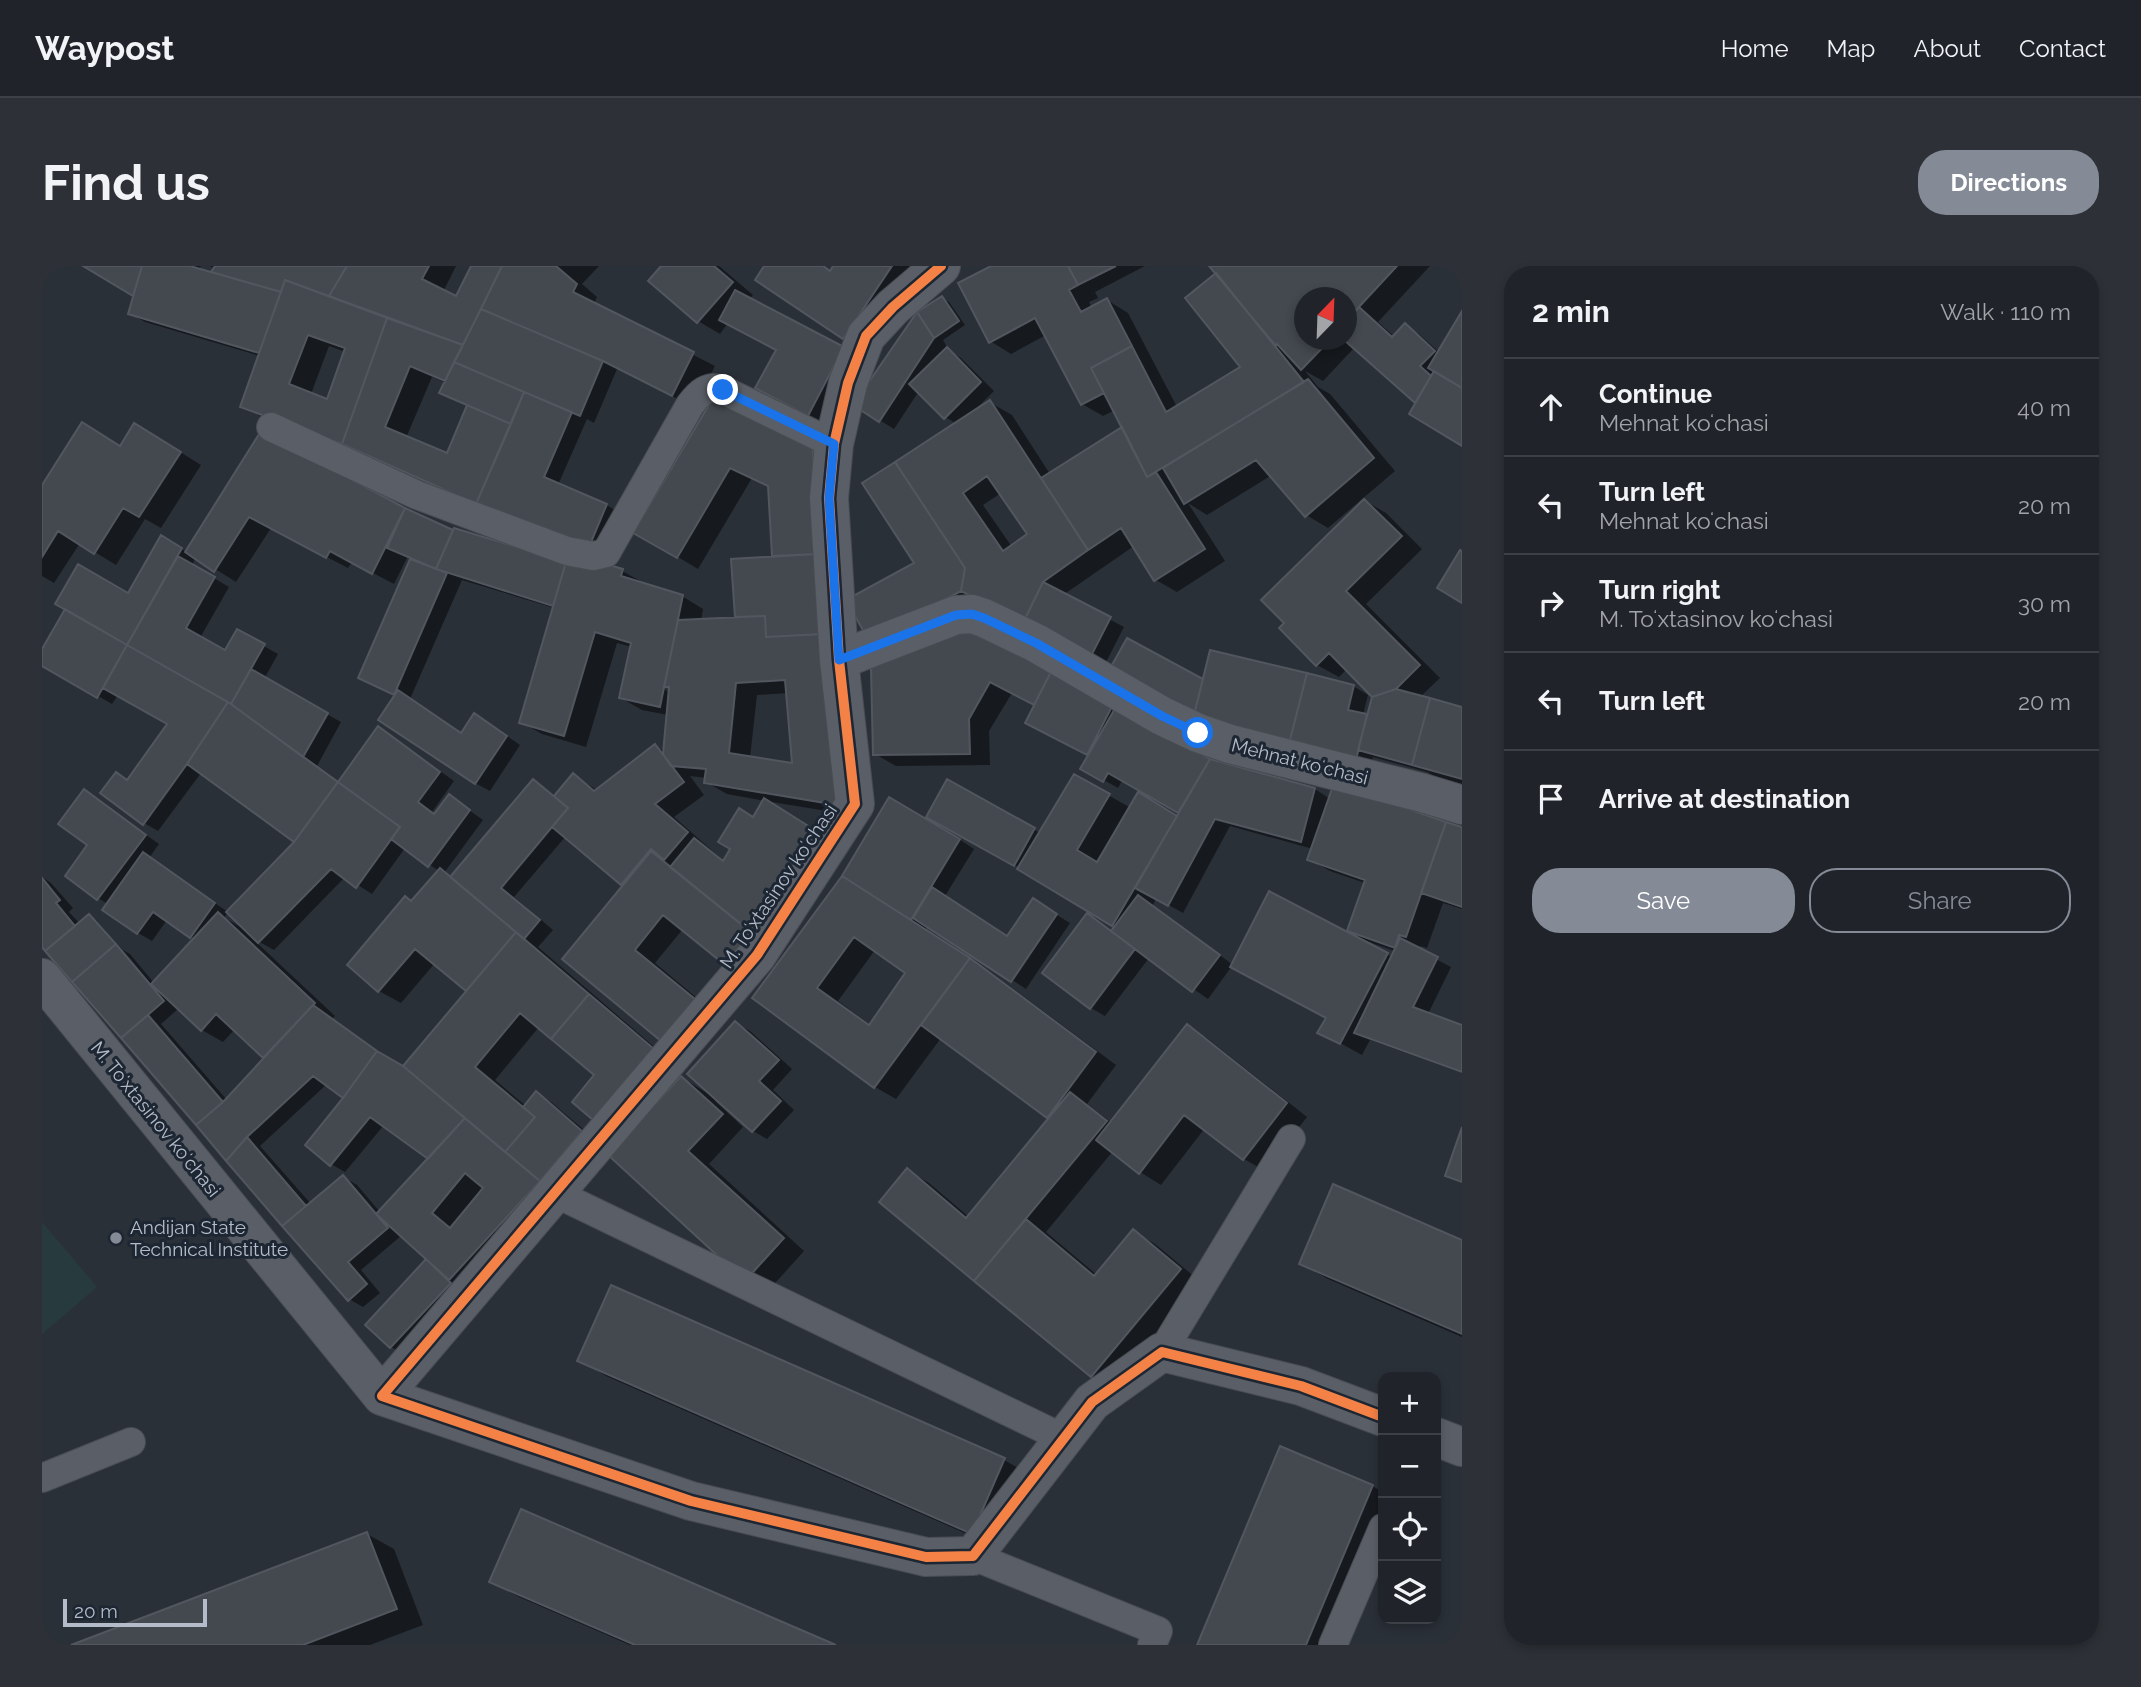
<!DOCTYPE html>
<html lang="en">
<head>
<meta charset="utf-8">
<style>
  :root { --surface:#20242a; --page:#2d3036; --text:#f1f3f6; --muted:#a2a4a8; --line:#3d4147; --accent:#848b96 }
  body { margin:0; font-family:Raleway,sans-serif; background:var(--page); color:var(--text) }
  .controls { position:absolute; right:21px; bottom:21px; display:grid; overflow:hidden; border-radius:14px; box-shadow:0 4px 10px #0003 }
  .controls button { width:63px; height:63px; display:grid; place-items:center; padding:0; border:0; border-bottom:2px solid var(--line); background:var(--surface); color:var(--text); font:35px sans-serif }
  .compass { position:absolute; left:1252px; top:21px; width:63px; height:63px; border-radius:50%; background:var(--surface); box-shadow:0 4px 10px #0003; rotate:23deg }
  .scale { position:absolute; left:21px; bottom:18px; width:144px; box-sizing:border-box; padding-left:7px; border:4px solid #b4bcc9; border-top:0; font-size:19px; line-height:24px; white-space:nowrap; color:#b4bcc9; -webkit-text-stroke:5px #1d2633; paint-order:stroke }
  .stop { position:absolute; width:21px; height:21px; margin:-16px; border:5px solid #1a73e8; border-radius:50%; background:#fff }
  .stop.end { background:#1a73e8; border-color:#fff; box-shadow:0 2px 7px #0008 }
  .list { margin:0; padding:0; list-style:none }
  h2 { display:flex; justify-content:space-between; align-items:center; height:91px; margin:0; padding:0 28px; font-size:30px }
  h2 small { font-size:23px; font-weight:400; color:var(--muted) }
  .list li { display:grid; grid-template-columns:46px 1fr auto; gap:21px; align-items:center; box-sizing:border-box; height:98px; padding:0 28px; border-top:2px solid var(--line) }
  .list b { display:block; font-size:26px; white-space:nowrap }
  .list p { margin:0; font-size:23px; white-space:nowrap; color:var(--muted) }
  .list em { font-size:23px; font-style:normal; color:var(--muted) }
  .actions { display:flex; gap:14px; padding:21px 28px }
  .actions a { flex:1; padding:16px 0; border:2px solid var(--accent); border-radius:28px; text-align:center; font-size:24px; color:var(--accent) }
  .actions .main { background:var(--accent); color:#fff }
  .icon { flex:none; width:38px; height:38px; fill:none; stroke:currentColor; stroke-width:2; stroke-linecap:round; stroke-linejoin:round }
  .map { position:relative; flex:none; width:1420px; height:1379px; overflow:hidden; border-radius:28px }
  header { display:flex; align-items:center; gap:42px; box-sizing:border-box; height:98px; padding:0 35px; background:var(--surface); border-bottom:2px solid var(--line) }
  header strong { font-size:33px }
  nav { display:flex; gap:38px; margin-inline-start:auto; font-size:24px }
  .intro { display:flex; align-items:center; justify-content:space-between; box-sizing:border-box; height:168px; padding:0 42px }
  h1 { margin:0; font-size:49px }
  .button { padding:18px 32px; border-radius:28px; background:var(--accent); color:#fff; font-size:24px; font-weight:700 }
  main { display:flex; gap:42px; padding:0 42px }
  aside { flex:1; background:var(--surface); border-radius:28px; box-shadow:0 4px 10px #0003 }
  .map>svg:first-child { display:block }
  .garden { fill:#273a3e }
  .shadow { fill:#0007; fill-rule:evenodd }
  .building { fill:#444950; stroke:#52575f; stroke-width:2; fill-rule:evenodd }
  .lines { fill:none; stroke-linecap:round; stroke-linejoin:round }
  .service-casing { stroke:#484c53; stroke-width:30 }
  .minor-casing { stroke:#484c53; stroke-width:40 }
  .service { stroke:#5a5e66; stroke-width:28 }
  .minor { stroke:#5a5e66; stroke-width:38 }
  .cycleway-casing { stroke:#1d2633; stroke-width:15 }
  .cycleway { stroke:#f48246; stroke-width:10 }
  .route { stroke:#1a73e8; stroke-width:9 }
  .poi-dot { fill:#848b96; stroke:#1d2633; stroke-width:2.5 }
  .labels { text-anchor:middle; stroke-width:6; stroke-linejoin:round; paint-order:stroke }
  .street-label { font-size:19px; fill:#b4bcc9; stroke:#1d2633 }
  .poi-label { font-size:19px; fill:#b4bcc9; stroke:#1d2633; text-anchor:start }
</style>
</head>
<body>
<header>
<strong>Waypost</strong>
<nav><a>Home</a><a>Map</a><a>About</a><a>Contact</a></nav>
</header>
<div class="intro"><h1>Find us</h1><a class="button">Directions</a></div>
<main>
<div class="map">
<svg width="1420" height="1379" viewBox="0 0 1420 1379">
  <rect width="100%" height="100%" fill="#2a3038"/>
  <!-- garden -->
  <path class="garden" d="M0,956L55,1021L0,1068Z"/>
  <!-- shadow -->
  <path class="shadow" d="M44,0H159L156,4L170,8L173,3L168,0H414L401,26L415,33L431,0H557L540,18L555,31L552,38L673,100L652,141L575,103L552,157L545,153L516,219L565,239L579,248L560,292L456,249L323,189L221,152L200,140L218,90L103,56L88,47L93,29ZM287,80L304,86L286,135L269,128ZM390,111L404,117L427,140L406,189L364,172Z
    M621,0H677L711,29L707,33L801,82L781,156L730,130L736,84L686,57L678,68L656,55L608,15Z
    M724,0H781L790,6L794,0H880L823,84L801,72Z
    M953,0H1103L1053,26L1056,32L1047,36L1050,42L1065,34L1086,47L1135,141L1200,101L1176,8L1169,0H1388L1336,56L1353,71L1363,59L1377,68L1397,86L1420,178L1313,81L1281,115L1263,105L1276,121L1288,128L1353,205L1286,262L1264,249L1230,209L1165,249L1146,237L1183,295L1135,326L1114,314L1092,280L1021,329L1082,361L1063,398L842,382L875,298L915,158L903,151L877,125L852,163L813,139L900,32L907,36L923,59L901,74L905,81L904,83L919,92L952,125L932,145L949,137L970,149L1008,208L1082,161L1073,144L1061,150L1040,138L1004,69L969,88L948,75ZM1262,32H1304V74H1262ZM959,227L988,268L970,281L941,239Z
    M672,134L791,197L815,550L724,535L641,663L613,697L679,752L522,693L583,619L524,570L472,631L511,664L496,681L631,797L555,809L497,761L453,814L484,840L494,827L509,836L554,874L363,1089L349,1081L386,993L360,969L319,1004L338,1027L321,1041L307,1033L0,679V611L9,617L31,642L27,646L38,658L47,650L54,654L81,684L88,688L112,717L153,673L125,654L110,675L96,667L66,638L56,632L48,579L43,526L117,578L107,592L186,646L182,652L203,663L255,576L159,507L116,565L102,557L86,515L127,458L76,429L70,438L0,398V386L87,330L120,272L145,286L220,168L363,244L412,267L537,301L580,305L602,317L640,330L661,343L659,355L699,353L694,350L736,292L731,289L728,221L710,212L656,303L594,266ZM229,262L306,302L310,296L352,318L366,290L370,292L318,412L354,430L433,517L448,525L478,479L447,458L421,468L368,433L420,314L512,342L479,456L500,468L544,481L575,377L590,381L579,432L600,444L626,449L623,486L613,480L555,524L532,510L514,530L491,515L410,611L402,607L441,554L407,530L394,549L390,546L412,515L337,462L297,517L275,500L299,456L222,413L236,388L196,366L184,386L158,372L187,321L150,299L154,291L194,316ZM615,415L629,423V427L614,418ZM746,427L752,499L708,492L715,429ZM648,510L665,512L664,516L685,528L723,535L682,595L632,551L662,529ZM363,582L397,605L370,636L307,699L337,725L359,737L393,697L426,725L361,802L290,753L293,750L213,675L214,674L232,684L303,611L330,628ZM137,742L160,764L181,776L193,763L224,792L185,834L119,758ZM285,818L304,831L289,898L303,906L342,859L389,892L338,946L315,919L301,911L269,938L218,880Z
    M114,171L159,199L119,262L103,253L74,299L38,277L12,317L0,310V222L79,181Z
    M1323,235L1344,247L1380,283L1324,338L1398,412L1378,431L1420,442V518L1393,510L1385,506L1331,491L1328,501L1162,416L1311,420L1326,429L1321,449L1326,451L1331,432L1305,403L1297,411L1275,399L1239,362Z
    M935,358L1167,494L1273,523L1288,533L1420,563V643L1401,637L1385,682L1378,680L1377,684L1409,701L1386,748L1420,761V807L1328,774L1320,789L1278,766L1286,752L1190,700L1166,733L1107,692L1063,750L1049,742L1070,666L1075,661L978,602L904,561L902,563L932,583L903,630L966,672L1005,643L1028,657L984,723L886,659L883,664L950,707L1074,799L1045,838L1070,857L1145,761L1166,773L1265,851L1223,905L1202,893L1163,862L1119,919L1098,906L1071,885L1004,966L1055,1009L1092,966L1113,978L1159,1016L1071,1122L1050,1110L839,936L865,904L887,917L927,951L1009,852L899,772L854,833L833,821L713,731L801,611L848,533L884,554L906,515L998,567L1032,510L1089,542L1136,552L1139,546L1081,513L1076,522L1041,502L1048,489L999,464L994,439L970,427L947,465L948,499L854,500L833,488ZM1188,560L1271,583L1267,593L1288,605L1323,617L1306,668L1191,699L1111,639L1114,632L1141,647ZM1327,676L1353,685L1350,691L1326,678ZM833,684L866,707L829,759L796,735Z
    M694,757L708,765L750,803L731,824L752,844L725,873L711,865L675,833L673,835L701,861L667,898L762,985L726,1025L569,889L640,812L667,828Z
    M1420,976V1071L1286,1013L1259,998Z
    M569,1021L962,1194L989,1209L957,1282L564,1110L537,1094Z
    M1330,1220L1341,1226V1274L1297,1379H1157Z
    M325,1268L352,1283L381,1359L328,1379H34Z
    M450,1316L790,1379H588L477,1331Z"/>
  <!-- building -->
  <path class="building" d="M41,0H100L91,30Z
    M100,0H148L239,26L217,87L86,48Z
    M173,0H305L287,30L243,14L239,26L169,6Z
    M305,0H387L380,13L414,30L429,0H460L421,79L287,30Z
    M460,0H514L535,18L531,26L652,86L630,130L561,95L439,43Z
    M619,0H672L691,16L655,57L606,15Z
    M722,0H781L788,5L791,0H850L801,73L713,14Z
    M949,0H1026L1036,19L1027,24L1039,46L1065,32L1090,80L1049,102L1062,127L1039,139L993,52L947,77L916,17Z
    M1026,0H1074L1036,19Z
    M1167,0H1355L1304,55V32H1262V74H1288L1259,104L1235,78L1234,80Z
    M1174,7L1262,116L1105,211L1049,102L1090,80L1124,146L1198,101L1143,32Z
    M243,14L345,52L300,178L198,141ZM266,69L303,82L285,133L247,118Z
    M693,24L802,81L766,150L713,122L734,84L677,54Z
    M900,30L917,55L892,72L875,46Z
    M1317,41L1350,71L1363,57L1393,85L1378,100L1389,110L1373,137L1302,74H1304V55Z
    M439,43L561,95L538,150L412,96Z
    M1420,45V122L1386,102Z
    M875,46L892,72L837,156L811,139Z
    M345,52L421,79L403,115L368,100L343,161L405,187L425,139L469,158L434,238L300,178Z
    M905,81L939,116L902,153L867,118Z
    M412,96L482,126L469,158L397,127Z
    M1392,105L1420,122V180L1367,148Z
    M1266,113L1332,192L1263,251L1214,194L1142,238L1121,202Z
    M482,126L530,146L502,211L565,238L545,286L434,238Z
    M671,132L771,183L775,288L730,290L726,220L688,202L635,292L591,267Z
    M948,134L1046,284L1001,316L981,357L919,325L923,302L853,196ZM945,210L985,268L961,285L921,227Z
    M40,156L78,180L92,157L139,186L97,251L81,242L52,288L16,265L0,291V219Z
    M1080,161L1105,211L1114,206L1163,283L1112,315L1079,262L1046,284L999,212Z
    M219,165L363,242L330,308L288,285L284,292L207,251L172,306L143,286Z
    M853,196L923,302L919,325L827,375L804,334L872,297L820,217Z
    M1322,233L1360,270L1304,325L1378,399L1354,423L1330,431L1287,387L1274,400L1237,362L1242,357L1219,334Z
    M363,242L411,264L394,303L345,282Z
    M412,262L524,296L511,340L394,303Z
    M119,269L140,282L85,379L13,338L36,298L86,327Z
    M1418,284L1420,285V337L1395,322Z
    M775,288L780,368L724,371L723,350L693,351L689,293Z
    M136,290L173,311L144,362L183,384L195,363L223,378L189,438L85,379Z
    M539,291L581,303L579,310L641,329L618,441L577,432L589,377L553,366L522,470L477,457L524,296Z
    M368,293L405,307L352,429L316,412Z
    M1001,316L1069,351L1048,392L981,357Z
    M23,343L85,379L55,432L0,400V383Z
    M723,350L724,371L780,368L795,539L662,517L664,503L629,500L621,488L627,421H622L636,354ZM743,414L750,497L687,487L694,417Z
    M935,356L1014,396L992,439L948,416L927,453L928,488L831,489L829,402Z
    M1085,372L1161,413L1151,453L1066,406Z
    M85,379L186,436L145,498L101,559L58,527L74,506L85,514L125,458L61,422Z
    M1168,384L1265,407L1247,478L1151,453Z
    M1014,396L1076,429L1045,489L983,457Z
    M209,403L286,447L261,491L189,438Z
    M1265,407L1312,419L1306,444L1325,448L1314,494L1247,478Z
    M1354,423L1388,432L1370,499L1316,484L1330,431Z
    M356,424L419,467L432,447L465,470L433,518L336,454Z
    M1388,432L1420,441V513L1370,499Z
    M186,436L296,516L252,576L145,498Z
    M1075,439L1168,493L1136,547L1066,507L1061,516L1038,503Z
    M336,460L398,506L376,536L392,548L407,528L428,544L386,601L349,573L358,561L296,516Z
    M613,478L642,516L613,538L646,566L622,594L609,583L579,619L510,561L526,542L512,530L531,507L552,525Z
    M1168,493L1273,522L1259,576L1173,553L1126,640L1093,622Z
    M1032,508L1068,528L1035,584L1055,596L1096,526L1135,550L1070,660L975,603Z
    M491,513L526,542L459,622L498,654L482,673L408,611Z
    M905,513L993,562L972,600L884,551Z
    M296,516L358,561L314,622L289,603L216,677L184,646L252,576Z
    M1292,517L1404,556L1364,671L1357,669L1353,682L1305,665L1323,614L1265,594Z
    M42,523L104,569L55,634L23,610L45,579L16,558Z
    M847,531L918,573L869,654L800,610Z
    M722,532L779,568L715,671L628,601L652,572L681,595L688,583L676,576L697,542L711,551Z
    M1404,556L1420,561V641L1379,627Z
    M609,585L715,671L688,703L621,649L593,684L659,738L625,780L520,693Z
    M101,586L173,637L148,672L111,646L95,668L60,644Z
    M398,602L474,666L424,725L373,683L336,726L305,699L363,630L369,635Z
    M800,610L928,692L832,822L710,732ZM812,671L863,707L827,759L775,722Z
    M0,612L18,634L14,637L33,660L3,685L0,681Z
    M890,621L965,670L991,632L1015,648L969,716L871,652Z
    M1227,625L1346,687L1298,778L1275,767L1284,752L1188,701Z
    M1096,629L1178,689L1150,726L1069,665Z
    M176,646L273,737L221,792L174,748L159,765L109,718Z
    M1045,647L1093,683L1048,743L1000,707Z
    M47,648L74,678L30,716L3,685Z
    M474,666L547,728L509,773L478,747L433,801L493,851L463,886L361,800Z
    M1358,672L1396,691L1371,741L1420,759V806L1312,767Z
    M74,678L122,735L79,772L30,716Z
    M928,692L1054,786L1005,852L879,759Z
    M547,728L618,788L557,859L530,836L552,809L509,773Z
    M271,739L335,785L301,832L271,810L205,871L184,895L154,859L181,836Z
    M106,749L181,836L154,859L79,772Z
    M693,755L737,794L717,815L739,835L710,866L645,808Z
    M1145,758L1245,837L1201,894L1142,849L1097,908L1054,874Z
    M335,785L361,800L423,852L386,893L328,851L288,900L263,879L301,832Z
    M639,810L681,848L646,885L742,972L703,1015L566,889Z
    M494,825L540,865L498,915L463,886L493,851L481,841Z
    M1028,826L1065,855L932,1015L837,936L865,902L924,952Z
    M423,852L498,915L407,1014L334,948ZM423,907L441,922L408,962L390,947Z
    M1420,861V916L1403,910Z
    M205,871L264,940L240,960L184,895Z
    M301,909L346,962L306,996L325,1018L306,1035L240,960Z
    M1291,918L1420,974V1068L1257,998Z
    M984,953L1052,1010L1091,963L1139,1003L1049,1111L932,1015Z
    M384,993L409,1017L348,1082L323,1059Z
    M569,1019L963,1192L930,1268L535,1095Z
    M1238,1180L1331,1219L1264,1379H1155Z
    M479,1243L794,1379H593L447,1316Z
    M325,1266L355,1343L261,1379H29Z"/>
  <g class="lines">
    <!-- service casing -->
    <g class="service-casing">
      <path id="service" d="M229,161L375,229L525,285L551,290L564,287L648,139C657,127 666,118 681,124L792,178
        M513,927L1021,1172
        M1120,1086L1249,873
        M0,1212L89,1176
        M931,1290L1116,1365L1110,1379
        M1291,1379L1341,1262"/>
    </g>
    <!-- minor casing -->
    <g class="minor-casing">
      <path id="minor" d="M797,394L914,349L930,348L942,352L994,377L1120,450L1156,467L1188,478L1381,527L1420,539
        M0,712L340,1130
        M340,1130L715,689L813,538L797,394L787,232L792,178L806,117L824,70L851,41L899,0
        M340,1130L649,1235L884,1291L931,1290L1050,1136L1120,1086L1259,1120L1341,1151
        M1394,1171L1420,1181"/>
    </g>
    <!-- service -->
    <use href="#service" class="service"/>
    <!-- minor -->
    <use href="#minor" class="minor"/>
    <!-- cycleway casing -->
    <g class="cycleway-casing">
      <path id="cycleway" d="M899,0L851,41L824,70L806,117L792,178L787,232L797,394L813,538L715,689L340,1130L649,1235L884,1291L931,1290L1050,1136L1120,1086L1259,1120L1341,1151"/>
    </g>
    <!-- cycleway -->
    <use href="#cycleway" class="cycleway"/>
  </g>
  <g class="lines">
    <!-- route -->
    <path class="route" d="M681,124L792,178L787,232L797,394L914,349L930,348L942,352L994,377L1120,450L1156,467"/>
  </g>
  <!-- markers -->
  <circle class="poi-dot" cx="74" cy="972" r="7"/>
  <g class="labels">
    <!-- street labels -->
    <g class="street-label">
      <text transform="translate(1258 495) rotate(14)" y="7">Mehnat koʻchasi</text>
      <text transform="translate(736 620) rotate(-56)" y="7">M. Toʻxtasinov koʻchasi</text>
      <text transform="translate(114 853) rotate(51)" y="7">M. Toʻxtasinov koʻchasi</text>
    </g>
    <!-- poi labels -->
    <g class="poi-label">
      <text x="88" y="968">Andijan State<tspan x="88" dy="22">Technical Institute</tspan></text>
    </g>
  </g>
</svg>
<div class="controls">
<button>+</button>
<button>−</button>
<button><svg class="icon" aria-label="locate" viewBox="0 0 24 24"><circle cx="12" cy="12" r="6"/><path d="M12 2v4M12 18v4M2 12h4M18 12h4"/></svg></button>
<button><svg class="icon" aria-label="layers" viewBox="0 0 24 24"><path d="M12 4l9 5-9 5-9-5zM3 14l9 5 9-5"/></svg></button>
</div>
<svg class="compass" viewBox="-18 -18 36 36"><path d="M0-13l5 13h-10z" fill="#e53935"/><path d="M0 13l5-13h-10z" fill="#a2a4a8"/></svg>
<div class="scale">20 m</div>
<div class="stop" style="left:1156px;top:467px"></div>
<div class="stop end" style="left:681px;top:124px"></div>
</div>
<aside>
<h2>2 min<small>Walk · 110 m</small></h2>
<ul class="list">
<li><svg class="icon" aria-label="ahead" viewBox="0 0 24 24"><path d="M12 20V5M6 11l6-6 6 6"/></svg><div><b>Continue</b><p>Mehnat koʻchasi</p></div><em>40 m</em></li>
<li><svg class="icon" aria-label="left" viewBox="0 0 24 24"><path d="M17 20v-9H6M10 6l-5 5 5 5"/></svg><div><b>Turn left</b><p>Mehnat koʻchasi</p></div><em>20 m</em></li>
<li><svg class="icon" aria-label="right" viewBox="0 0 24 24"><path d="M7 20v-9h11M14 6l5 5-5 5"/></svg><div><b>Turn right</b><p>M. Toʻxtasinov koʻchasi</p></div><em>30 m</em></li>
<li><svg class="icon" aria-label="left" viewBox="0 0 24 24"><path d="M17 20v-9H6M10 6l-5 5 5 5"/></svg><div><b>Turn left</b></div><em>20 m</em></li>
<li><svg class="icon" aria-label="arrive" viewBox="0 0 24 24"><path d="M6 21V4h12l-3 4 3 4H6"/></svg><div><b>Arrive at destination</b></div></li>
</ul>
<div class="actions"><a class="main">Save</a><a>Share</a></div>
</aside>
</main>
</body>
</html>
